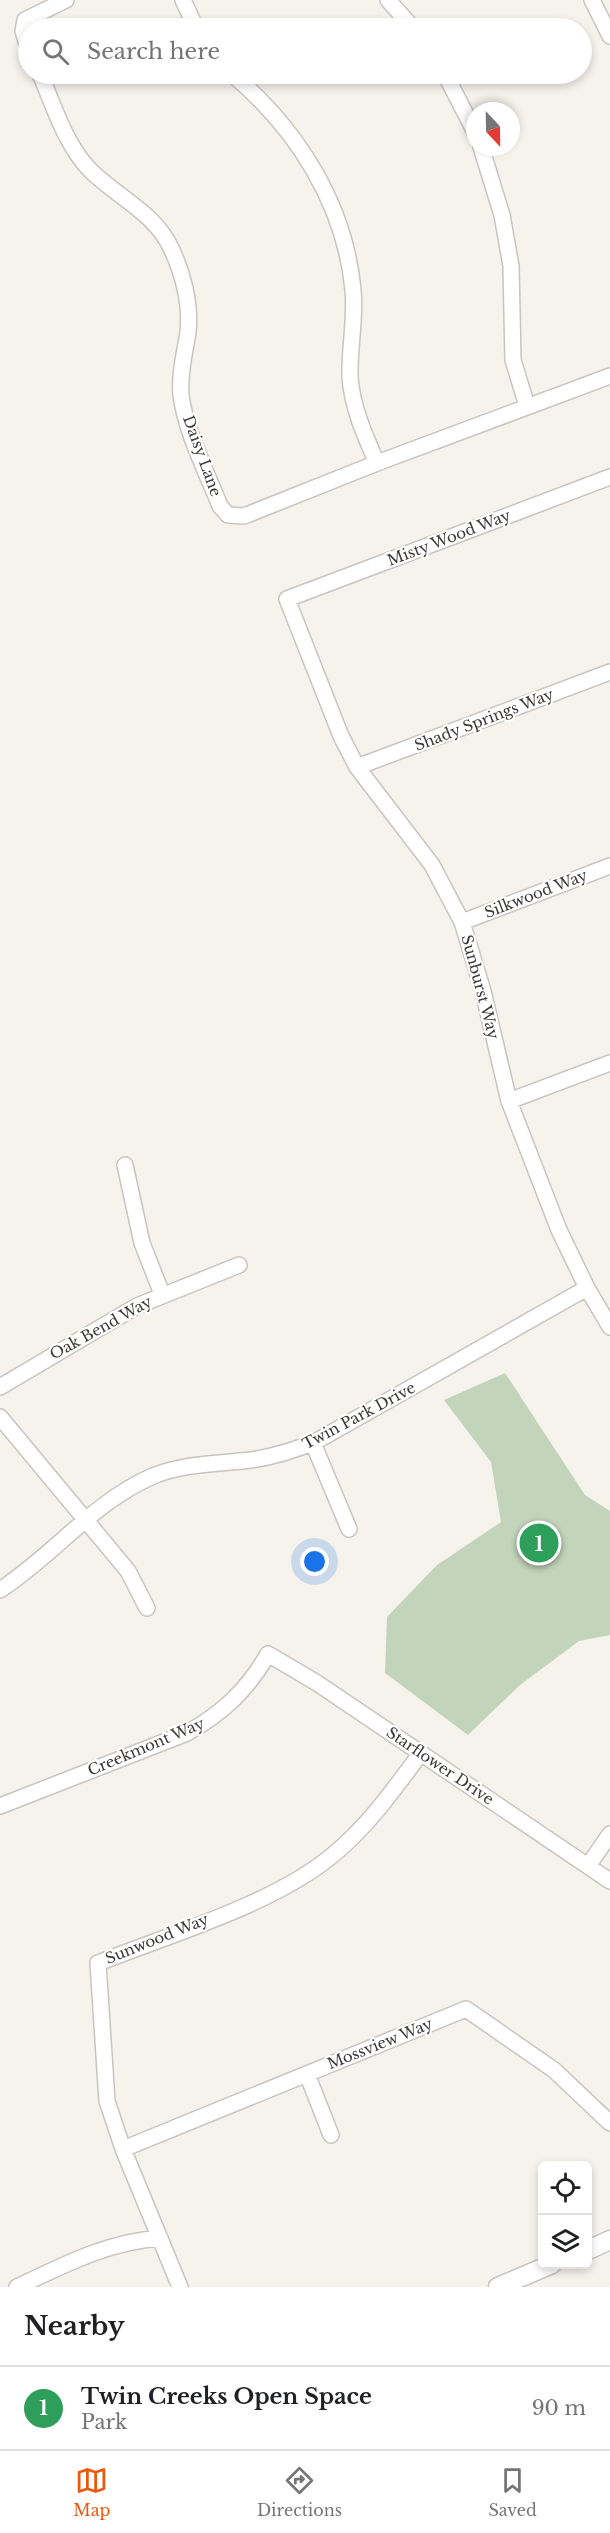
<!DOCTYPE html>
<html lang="en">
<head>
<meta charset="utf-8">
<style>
  :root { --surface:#fff; --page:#f2f2f2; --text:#202124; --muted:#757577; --line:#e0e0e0; --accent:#ea580c }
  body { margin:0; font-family:"Libre Baskerville",serif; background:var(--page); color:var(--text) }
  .controls { position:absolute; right:18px; bottom:18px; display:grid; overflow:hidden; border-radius:9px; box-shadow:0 3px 9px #0003 }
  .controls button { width:54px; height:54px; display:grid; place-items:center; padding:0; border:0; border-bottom:2px solid var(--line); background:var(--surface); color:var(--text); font:30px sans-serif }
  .compass { position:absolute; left:466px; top:102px; width:54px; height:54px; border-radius:50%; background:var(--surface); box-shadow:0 3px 9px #0003; rotate:158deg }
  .you { position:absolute; left:315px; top:1562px; width:21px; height:21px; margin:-15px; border:4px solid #fff; border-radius:50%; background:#1a73e8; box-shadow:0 0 0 9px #1a73e833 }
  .badge { display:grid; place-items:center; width:39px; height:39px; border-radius:50%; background:var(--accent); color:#fff; font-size:20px; font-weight:700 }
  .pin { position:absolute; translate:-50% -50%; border:3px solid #fff; box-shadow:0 2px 6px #0006 }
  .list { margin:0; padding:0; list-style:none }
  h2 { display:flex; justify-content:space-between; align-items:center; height:78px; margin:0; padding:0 24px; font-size:26px }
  h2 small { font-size:20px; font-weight:400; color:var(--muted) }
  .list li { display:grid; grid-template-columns:39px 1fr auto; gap:18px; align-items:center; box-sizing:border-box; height:84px; padding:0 24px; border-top:2px solid var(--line) }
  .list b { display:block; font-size:22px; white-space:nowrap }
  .list p { margin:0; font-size:20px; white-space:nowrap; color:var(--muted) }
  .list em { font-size:20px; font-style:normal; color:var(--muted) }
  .icon { flex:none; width:33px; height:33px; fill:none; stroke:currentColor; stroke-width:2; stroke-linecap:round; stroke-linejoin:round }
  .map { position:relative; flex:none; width:610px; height:2287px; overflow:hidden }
  .search { position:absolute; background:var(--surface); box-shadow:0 3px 9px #0003; left:18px; right:18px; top:18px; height:66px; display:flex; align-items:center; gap:15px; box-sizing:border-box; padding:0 21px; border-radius:33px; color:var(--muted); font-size:22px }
  .sheet { height:162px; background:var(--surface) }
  nav { display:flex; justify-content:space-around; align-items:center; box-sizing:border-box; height:84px; border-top:2px solid var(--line); background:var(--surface); font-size:16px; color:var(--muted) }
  nav a { display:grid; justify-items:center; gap:3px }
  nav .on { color:var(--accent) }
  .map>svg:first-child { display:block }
  .green { fill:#c2d4ba }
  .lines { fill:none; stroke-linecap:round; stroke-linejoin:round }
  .minor-casing { stroke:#c8c4bf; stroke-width:18 }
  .tertiary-casing { stroke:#c8c4bf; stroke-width:21 }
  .minor { stroke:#fff; stroke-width:15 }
  .tertiary { stroke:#fff; stroke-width:18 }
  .labels { text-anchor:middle; stroke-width:4.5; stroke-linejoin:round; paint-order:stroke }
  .street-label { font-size:15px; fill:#3c3a38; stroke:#fff }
</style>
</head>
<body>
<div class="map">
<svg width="610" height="2287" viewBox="0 0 610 2287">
  <rect width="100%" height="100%" fill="#f6f3ed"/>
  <!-- green -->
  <path class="green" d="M505,1373L585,1495L610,1511V1635L579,1641L520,1685L468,1735L385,1673L387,1617L437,1565L501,1522L491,1462L444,1400Z"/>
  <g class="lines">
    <!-- minor casing -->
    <g class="minor-casing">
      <path id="minor" d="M183,0L196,28
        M388,0L413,28
        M592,0L610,36
        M28,47L23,31L25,20L66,0
        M40,74C54,106 65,144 90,170C117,197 154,212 171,248C183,273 191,304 188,332C185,353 179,373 181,395C185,430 207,473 220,506L228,515L244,516L377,463L610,376
        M232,74C297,129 345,204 353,290C356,319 349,348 350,377C352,407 365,436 377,463
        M445,74L475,132
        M481,147L502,215L511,266L513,360L527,406
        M610,477L287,599L341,736L357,767L432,865L462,922L483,991L509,1101L559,1230L587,1288L610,1327
        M357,767L610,672
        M462,922L610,866
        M509,1101L610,1063
        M125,1165L142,1243L162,1294
        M0,1387L137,1306L239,1265
        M0,1417L128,1571L147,1608
        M313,1443L349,1529
        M0,1590C54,1555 93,1502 153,1476C185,1463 218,1464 251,1460C273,1457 293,1450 313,1443L587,1288
        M0,1806L187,1733C223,1713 248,1689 268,1654L317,1683L610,1881
        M588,1866L610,1834
        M307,2074L331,2135
        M123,2149L466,2009L554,2070L610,2123
        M17,2287C64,2265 107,2242 160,2238
        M180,2287L123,2149L107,2101L98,1963C171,1934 275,1904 334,1854C369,1825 394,1789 421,1753"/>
    </g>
    <!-- tertiary casing -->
    <g class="tertiary-casing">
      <path id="tertiary" d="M588,2250L610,2240
        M498,2287L552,2264"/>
    </g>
    <!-- minor -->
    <use href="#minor" class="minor"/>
    <!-- tertiary -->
    <use href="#tertiary" class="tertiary"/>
  </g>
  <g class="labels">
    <!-- street labels -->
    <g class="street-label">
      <text transform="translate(202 456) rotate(70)" y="5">Daisy Lane</text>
      <text transform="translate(449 538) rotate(-21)" y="5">Misty Wood Way</text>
      <text transform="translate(484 720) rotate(-21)" y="5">Shady Springs Way</text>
      <text transform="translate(536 894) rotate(-21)" y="5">Silkwood Way</text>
      <text transform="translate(480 987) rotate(75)" y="5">Sunburst Way</text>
      <text transform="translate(101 1328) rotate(-29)" y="5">Oak Bend Way</text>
      <text transform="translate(359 1416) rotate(-28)" y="5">Twin Park Drive</text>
      <text transform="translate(146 1747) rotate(-23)" y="5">Creekmont Way</text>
      <text transform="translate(440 1766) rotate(34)" y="5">Starflower Drive</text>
      <text transform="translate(157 1939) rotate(-22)" y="5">Sunwood Way</text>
      <text transform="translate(380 2044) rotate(-22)" y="5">Mossview Way</text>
    </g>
  </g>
</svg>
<div class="controls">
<button><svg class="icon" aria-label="locate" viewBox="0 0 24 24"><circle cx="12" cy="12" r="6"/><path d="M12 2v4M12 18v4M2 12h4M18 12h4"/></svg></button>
<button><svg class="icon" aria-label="layers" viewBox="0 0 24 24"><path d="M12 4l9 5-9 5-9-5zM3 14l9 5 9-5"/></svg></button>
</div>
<svg class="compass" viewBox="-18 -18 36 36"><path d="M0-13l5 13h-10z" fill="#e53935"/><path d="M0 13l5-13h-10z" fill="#757577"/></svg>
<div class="you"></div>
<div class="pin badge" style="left:539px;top:1543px;background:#2e9e5b">1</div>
<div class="search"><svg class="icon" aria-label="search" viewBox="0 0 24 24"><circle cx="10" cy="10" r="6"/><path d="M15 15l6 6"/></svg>Search here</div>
</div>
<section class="sheet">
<h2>Nearby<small></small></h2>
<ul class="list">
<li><span class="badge" style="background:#2e9e5b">1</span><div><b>Twin Creeks Open Space</b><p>Park</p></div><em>90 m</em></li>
</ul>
</section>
<nav>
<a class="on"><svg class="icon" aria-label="map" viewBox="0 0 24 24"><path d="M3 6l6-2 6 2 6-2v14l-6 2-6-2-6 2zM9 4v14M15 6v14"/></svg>Map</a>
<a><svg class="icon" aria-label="directions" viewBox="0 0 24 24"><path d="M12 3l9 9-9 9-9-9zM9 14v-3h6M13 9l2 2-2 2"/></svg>Directions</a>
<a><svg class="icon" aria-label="saved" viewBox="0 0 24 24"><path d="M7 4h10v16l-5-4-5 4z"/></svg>Saved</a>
</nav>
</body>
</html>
